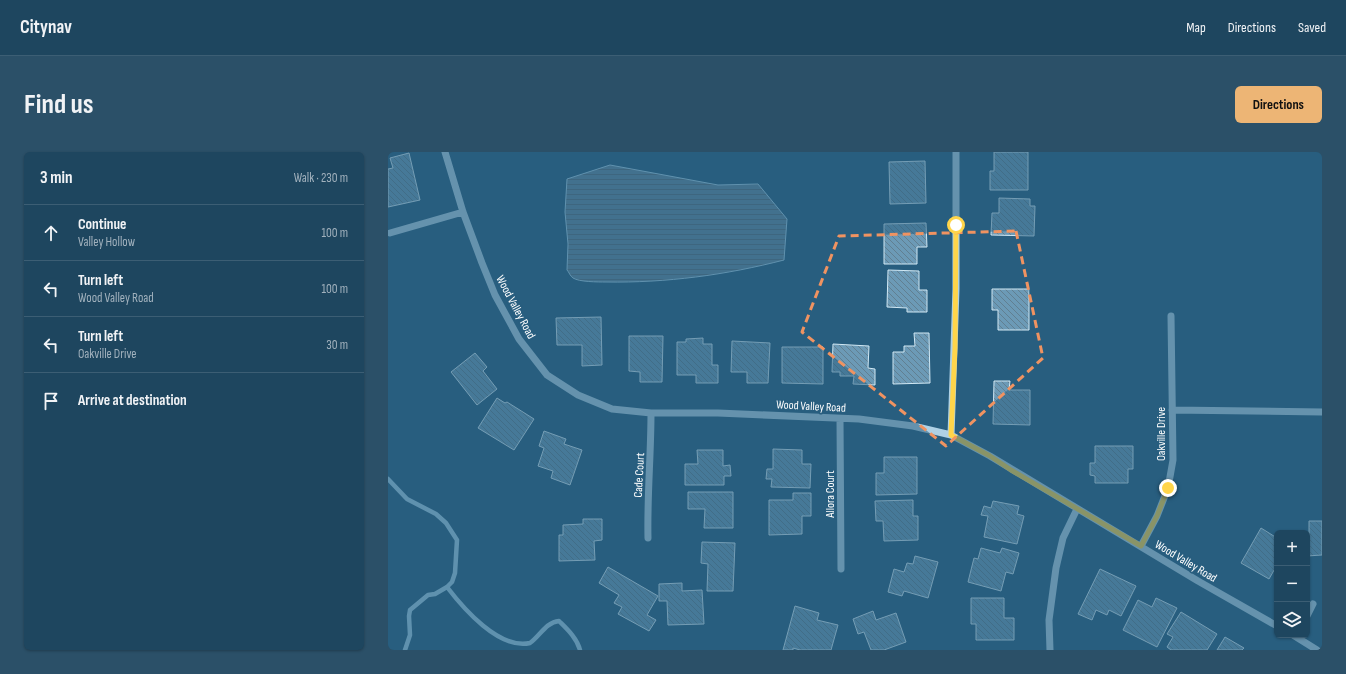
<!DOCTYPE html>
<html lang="en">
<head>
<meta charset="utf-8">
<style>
  :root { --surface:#1e465f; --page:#2b5068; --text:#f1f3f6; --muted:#a1b1bd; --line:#3c5e74; --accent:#edb575 }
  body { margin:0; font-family:"Sofia Sans Condensed",sans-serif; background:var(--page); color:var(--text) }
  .controls { position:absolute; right:12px; bottom:12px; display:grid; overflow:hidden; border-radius:6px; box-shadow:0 1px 3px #0004 }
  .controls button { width:36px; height:36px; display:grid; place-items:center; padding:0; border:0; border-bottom:1px solid var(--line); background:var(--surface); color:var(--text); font:20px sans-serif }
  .stop { position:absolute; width:12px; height:12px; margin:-9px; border:3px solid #ffd54a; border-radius:50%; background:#fff }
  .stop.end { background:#ffd54a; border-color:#fff; box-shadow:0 1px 4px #0008 }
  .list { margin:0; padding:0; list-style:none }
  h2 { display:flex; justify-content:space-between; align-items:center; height:52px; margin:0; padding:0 16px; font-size:17px }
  h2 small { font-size:13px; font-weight:400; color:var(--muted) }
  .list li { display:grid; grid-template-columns:26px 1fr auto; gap:12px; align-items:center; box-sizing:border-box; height:56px; padding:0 16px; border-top:1px solid var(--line) }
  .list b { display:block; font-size:15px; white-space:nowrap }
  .list p { margin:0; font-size:13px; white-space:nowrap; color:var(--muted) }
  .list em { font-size:13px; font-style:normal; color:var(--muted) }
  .icon { flex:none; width:22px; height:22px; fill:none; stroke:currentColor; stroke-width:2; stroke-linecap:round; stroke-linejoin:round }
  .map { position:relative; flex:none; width:934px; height:498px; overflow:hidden; border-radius:6px }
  header { display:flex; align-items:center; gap:24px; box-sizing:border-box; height:56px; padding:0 20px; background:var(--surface); border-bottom:1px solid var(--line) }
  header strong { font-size:19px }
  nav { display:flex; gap:22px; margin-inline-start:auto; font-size:14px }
  .intro { display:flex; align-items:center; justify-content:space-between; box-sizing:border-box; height:96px; padding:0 24px }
  h1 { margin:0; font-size:28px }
  .button { padding:10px 18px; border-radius:6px; background:var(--accent); color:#111; font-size:14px; font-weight:700 }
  main { display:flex; gap:24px; padding:0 24px }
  aside { flex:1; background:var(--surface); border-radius:6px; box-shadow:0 1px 3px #0004 }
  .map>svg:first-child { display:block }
  .water { fill:url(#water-rules); stroke:#a3cee6 }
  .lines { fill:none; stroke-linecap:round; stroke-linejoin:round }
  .stream { stroke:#a3cee6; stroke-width:4.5 }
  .building { fill:url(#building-back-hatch); stroke:#d1e8f4 }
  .minor { stroke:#afd1e5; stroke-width:7 }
  .route { stroke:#ffd54a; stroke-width:5 }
  .marked { fill:none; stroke:#f09361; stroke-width:3; stroke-dasharray:8 5; stroke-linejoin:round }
  .labels { text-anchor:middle; stroke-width:3.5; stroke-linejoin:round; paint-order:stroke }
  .street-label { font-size:12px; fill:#fff; stroke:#285e7f }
</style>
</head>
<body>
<header>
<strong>Citynav</strong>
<nav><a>Map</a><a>Directions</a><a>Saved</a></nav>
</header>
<div class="intro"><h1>Find us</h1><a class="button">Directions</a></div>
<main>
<aside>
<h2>3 min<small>Walk · 230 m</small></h2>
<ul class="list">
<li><svg class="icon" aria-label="ahead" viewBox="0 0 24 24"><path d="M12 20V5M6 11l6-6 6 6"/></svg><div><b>Continue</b><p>Valley Hollow</p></div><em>100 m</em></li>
<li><svg class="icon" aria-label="left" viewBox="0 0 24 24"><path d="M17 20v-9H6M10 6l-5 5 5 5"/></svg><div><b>Turn left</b><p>Wood Valley Road</p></div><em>100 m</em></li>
<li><svg class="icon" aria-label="left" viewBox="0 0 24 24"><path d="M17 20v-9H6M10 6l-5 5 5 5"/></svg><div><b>Turn left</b><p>Oakville Drive</p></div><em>30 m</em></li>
<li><svg class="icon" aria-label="arrive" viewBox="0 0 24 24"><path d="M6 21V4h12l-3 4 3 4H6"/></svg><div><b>Arrive at destination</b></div></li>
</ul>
</aside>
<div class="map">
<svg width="934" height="498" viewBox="0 0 934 498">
  <defs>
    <pattern id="water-rules" width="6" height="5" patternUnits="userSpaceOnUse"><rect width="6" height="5" fill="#62879f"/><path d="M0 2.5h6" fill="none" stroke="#596f7e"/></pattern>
    <pattern id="building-back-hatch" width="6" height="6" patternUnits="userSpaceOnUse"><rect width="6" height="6" fill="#6c9ab6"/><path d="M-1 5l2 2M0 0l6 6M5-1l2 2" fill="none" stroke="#617f91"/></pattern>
  </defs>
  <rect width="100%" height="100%" fill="#285e7f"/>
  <!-- water -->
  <path class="water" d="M222,13L330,33L370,32L399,67L396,108C338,123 278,131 218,130C210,130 191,130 185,126C182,124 181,120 179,118L180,92L177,60L179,27Z"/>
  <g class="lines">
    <!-- stream -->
    <path class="stream" d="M0,327L19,347L48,362L58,371L69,388L67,421L64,430L59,435L47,442L40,443L22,458L21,464L22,483L17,498
      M59,435C75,456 111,498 142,491C152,484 158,470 171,469C179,477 189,486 192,498"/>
  </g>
  <!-- building -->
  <path class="building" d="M606,0H640V38H602V19H606Z
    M21,1L32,48L0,55V17L5,16L2,6Z
    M537,9L538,51L502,52L501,10Z
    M611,46L642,47V54H647L646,84L603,83L604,61H611Z
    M538,71L539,95H529V112H496V72Z
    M500,118L531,119V138H539V160H519V156L499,155Z
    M604,137H641V178H610V158H604Z
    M213,165L214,213L194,214V193H169L168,166Z
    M526,181H541L542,231L505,232V200H516V194H527Z
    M241,184H275L274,230H252V220L241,219Z
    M315,186V192H324V213H330V231H308V223H289V190H298V187Z
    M344,189L382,191L380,231H359V220H343Z
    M445,192L481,194L480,216L487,217V233L465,232L466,224H452V220H444Z
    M394,195H435V232L394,231Z
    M87,201L99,215L95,219L109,237L89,253L63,220Z
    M606,229H622L621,238H642V273L605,272Z
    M109,246L117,251L119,250L146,267L126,298L90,276Z
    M156,279L178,287L176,292L194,298L182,333L163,326L165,319L150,314L156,296L151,294Z
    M707,294H745V317H740V331H707V324L702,323V311H707Z
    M385,297L414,298V312H423L422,336L383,335L384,327H378L379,317H385Z
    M309,298H335V314L342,313L343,324H336V333H297V312H310Z
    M496,305H529V342L488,343V321H496Z
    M300,340H345V376H316L317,357H300Z
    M405,341H423V364H414V382L381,383V348H405Z
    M525,348V364H530V388L496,389L495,369H488L487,349Z
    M605,349L631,354L629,362L636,364L629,392L596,385L600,364L593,363L596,354L603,356Z
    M195,367H214V388L206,389L207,408L171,409V383H175V373L195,372Z
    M921,369H934V403L919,404V387H921Z
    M873,376L889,386V413L881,427L853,411Z
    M314,390L347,391L345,439H319L320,412L313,411Z
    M593,396L612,401L614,396L631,401L625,422L618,420L613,439L580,430L586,406L590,407Z
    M527,404L550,410L540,446L516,439L514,444L500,440L506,417L516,420L519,411L525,412Z
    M220,415L270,444L259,463L268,468L261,479L230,462L234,455L226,451L231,443L211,431Z
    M712,417L748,434L733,464L721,458L719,463L708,458L704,468L690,462Z
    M294,431V439L314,438L316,472L280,473L279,449H271V432Z
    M583,446H616V466H626V488H588V472H583Z
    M768,446L789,456L769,495L735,478L750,448L764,455Z
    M407,454L431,461L429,468L450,473L443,498H412L405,496V498H395Z
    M485,459L488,468L508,461L518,490L496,498H483L476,480L470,482L465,467Z
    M793,460L829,482L819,498H783L779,495L785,485L779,482Z
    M837,485L856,496L854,498H829Z"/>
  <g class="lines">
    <!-- minor -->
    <path class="minor" d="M57,0L75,60L94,111L107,143L131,187L159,223L190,243L224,257L263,261H330L471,267L525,274L563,283L602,304L810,429L889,474
      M2,81L75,60
      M784,258L934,260
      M452,267L453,417
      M563,283L568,137V0
      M260,386C259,344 263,303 263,261
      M753,394L769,364L780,336L785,308L783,164
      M919,464L925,452
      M905,483L929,498
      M662,498L661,468L668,416L675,386L689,357"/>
  </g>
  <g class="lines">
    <!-- route -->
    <path class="route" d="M568,73L567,196L563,283L602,304L623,318L753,394L769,364L780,336"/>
  </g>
  <!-- marked area -->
  <path d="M0 0H934V498H0ZM628,79L655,206L558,294L414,180L451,84Z" fill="#285e7f" fill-opacity=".55" fill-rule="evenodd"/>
  <path class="marked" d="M628,79L655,206L558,294L414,180L451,84Z"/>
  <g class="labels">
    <!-- street labels -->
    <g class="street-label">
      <text transform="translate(128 155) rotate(62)" y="4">Wood Valley Road</text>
      <text transform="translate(423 254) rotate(3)" y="4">Wood Valley Road</text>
      <text transform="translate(773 282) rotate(-90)" y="4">Oakville Drive</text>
      <text transform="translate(251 323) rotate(-87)" y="4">Cade Court</text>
      <text transform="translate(442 342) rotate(-90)" y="4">Allora Court</text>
      <text transform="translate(798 409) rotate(31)" y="4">Wood Valley Road</text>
    </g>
  </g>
</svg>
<div class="controls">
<button>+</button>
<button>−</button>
<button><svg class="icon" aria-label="layers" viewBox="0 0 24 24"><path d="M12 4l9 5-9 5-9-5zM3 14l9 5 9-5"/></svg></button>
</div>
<div class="stop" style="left:568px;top:73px"></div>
<div class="stop end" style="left:780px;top:336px"></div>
</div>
</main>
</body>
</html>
